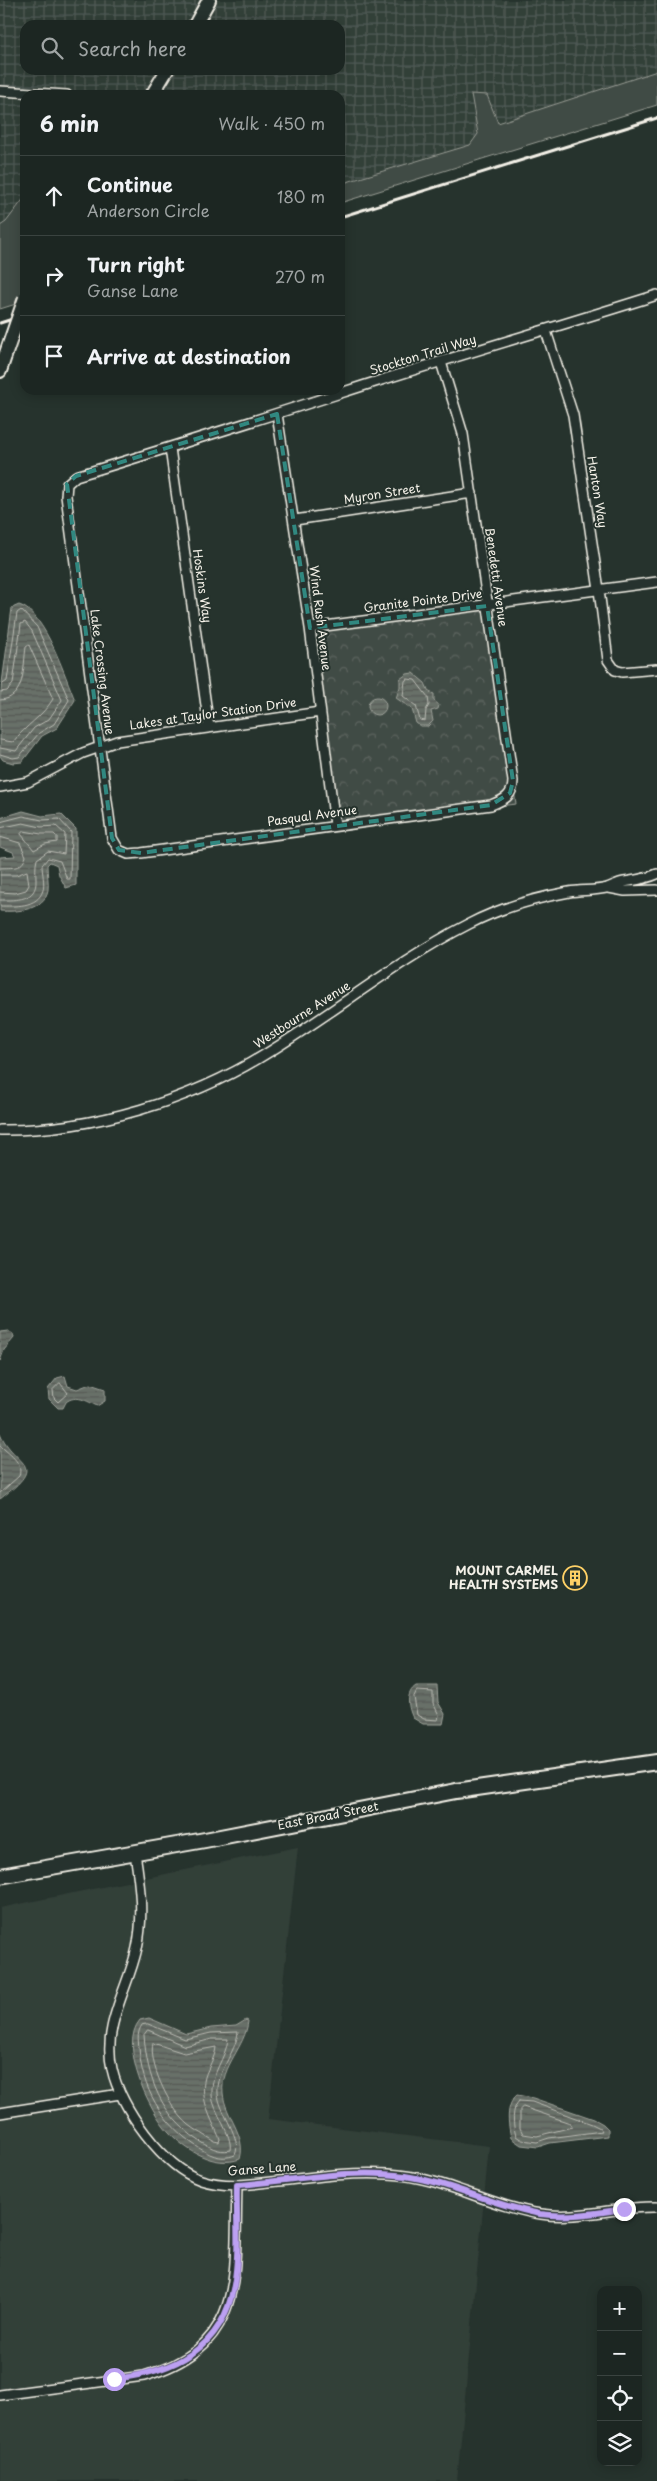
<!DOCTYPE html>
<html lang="en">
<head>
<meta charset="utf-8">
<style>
  :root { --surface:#1c2622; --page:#252e2a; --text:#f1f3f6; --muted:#a0a5a5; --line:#3a4340 }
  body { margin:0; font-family:"Playpen Sans",sans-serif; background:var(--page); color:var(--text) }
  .controls { position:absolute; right:15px; bottom:15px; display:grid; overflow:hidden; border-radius:10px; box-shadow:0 2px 12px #0003 }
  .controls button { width:45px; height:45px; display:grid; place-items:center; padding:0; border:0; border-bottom:1px solid var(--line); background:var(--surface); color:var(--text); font:25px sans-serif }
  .stop { position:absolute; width:15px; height:15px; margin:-11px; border:4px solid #bca0f2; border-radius:50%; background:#fff }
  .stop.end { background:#bca0f2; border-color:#fff; box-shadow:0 1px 5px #0008 }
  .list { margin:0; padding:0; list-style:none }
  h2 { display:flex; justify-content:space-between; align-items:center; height:65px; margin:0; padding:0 20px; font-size:21px }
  h2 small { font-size:16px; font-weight:400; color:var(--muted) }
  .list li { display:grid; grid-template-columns:32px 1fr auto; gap:15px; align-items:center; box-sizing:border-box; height:80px; padding:0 20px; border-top:1px solid var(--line) }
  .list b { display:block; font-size:19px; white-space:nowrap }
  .list p { margin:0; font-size:16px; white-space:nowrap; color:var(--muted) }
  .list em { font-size:16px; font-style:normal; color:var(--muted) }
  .icon { flex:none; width:28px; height:28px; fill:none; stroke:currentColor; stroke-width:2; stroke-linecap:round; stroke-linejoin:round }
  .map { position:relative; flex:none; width:657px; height:2481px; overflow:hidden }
  .search { position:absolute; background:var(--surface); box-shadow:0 2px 12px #0003; left:20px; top:20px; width:325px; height:55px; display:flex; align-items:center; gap:12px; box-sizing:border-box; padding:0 18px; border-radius:15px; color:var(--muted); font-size:19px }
  .panel { position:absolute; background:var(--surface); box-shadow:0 2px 12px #0003; left:20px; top:90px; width:325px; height:305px; border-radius:15px }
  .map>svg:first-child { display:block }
  .built { fill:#333f39 }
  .industrial { fill:url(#industrial-grid); fill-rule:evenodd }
  .grass { fill:#414b45; stroke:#9a9e96 }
  .forest { fill:url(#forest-crowns); stroke:#9a9e96 }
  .water { fill:url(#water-rules); stroke:#9fa39b }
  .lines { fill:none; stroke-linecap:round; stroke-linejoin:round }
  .shore { stroke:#bcbdb5; stroke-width:1 }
  .minor-casing { stroke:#f4f1e8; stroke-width:12 }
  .secondary-casing { stroke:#f4f1e8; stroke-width:16 }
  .trunk-casing { stroke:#f4f1e8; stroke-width:18 }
  .minor { stroke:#26332d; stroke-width:9 }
  .secondary { stroke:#26332d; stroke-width:12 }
  .trunk { stroke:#26332d; stroke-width:14 }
  .rail { stroke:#f4f1e8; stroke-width:3 }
  .secondary-bridge-casing { stroke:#f4f1e8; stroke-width:16; stroke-linecap:butt }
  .secondary-bridge { stroke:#26332d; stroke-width:12 }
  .route { stroke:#bca0f2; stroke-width:6 }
  .marked { fill:none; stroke:#318880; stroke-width:4; stroke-dasharray:10 6; stroke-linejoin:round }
  .labels { text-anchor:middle; stroke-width:4; stroke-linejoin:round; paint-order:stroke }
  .street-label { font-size:12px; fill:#f4f1e8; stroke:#26332d }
  .poi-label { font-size:12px; font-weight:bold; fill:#f4f1e8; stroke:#26332d; text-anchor:end }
</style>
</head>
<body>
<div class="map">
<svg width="657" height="2481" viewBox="0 0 657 2481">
  <defs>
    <pattern id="industrial-grid" width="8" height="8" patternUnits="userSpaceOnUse" patternTransform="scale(1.25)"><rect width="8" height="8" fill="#333f39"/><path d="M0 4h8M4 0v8" fill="none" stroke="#515b56"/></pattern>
    <pattern id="forest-crowns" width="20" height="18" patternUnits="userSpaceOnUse" patternTransform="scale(1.25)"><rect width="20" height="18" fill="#414b45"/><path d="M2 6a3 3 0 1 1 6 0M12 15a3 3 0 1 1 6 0" fill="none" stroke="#5d6560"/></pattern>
    <pattern id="water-rules" width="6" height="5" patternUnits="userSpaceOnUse" patternTransform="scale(1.25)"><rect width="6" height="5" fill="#676f68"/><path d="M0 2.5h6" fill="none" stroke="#565a55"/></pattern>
  </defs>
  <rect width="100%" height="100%" fill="#26332d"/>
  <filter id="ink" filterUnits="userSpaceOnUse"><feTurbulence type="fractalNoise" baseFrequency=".02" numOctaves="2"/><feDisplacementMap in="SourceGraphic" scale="10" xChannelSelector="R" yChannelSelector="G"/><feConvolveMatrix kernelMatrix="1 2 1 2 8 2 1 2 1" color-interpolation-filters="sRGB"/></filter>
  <g filter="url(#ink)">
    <!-- built -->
    <path class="built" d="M298,1847L268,2119L489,2146L457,2481H0V1908Z"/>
    <!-- industrial -->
    <path class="industrial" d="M0,0H657V71L498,123L487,95H471L478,134L470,145L340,184V95H25V197L6,222L0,226ZM25,25H340V70H25Z"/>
    <!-- grass -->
    <path class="grass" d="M657,71V105L340,203V184L470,145L478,134L471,94L487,95L498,123Z
      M25,197V291L19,303L0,309V226L6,222Z"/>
    <!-- forest -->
    <path class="forest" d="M487,606L516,804L335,825L310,628Z"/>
    <!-- water -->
    <path class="water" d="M19,605C45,612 65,677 75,700L57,728L42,736L22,762L13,763L3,760L0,756V698L12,608Z
      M413,673L425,683L429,692L434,694V701L439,705L438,709L431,711L433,721L428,726H420L416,723L412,709L396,698L400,687V679L407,674Z
      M368 706a9 9 0 1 1 18 0a9 9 0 1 1-18 0Z
      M23,811L42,816L61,814L76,829V885L66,888L59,875L57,865L50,862L47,865C47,873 49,883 48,890C44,911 16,912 0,911V857L15,856L13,852L0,847V818Z
      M8,1331L13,1334L14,1338L4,1350L0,1361V1332Z
      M65,1376L68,1386L77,1389L90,1384L105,1389V1401L97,1406C87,1401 76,1394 66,1402L63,1408H58L49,1399L48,1389L57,1378Z
      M0,1433C15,1468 50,1461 0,1499Z
      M416,1686H437L438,1702L445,1714L443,1724H423L413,1718C408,1708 405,1693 416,1686Z
      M149,2018L186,2034L211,2028L236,2026L246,2020L248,2021C246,2046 220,2067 223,2093C225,2117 247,2135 240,2159C215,2168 186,2151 169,2132C149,2111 118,2045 140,2020Z
      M517,2095L533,2098L594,2119L603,2124L608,2129V2136L550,2143L538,2147L521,2145L511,2138C508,2124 505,2105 517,2095Z"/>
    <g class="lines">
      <!-- shore -->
      <path class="shore" d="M408,679L415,680L428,697L429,705L426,710L425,721L420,720L416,706L403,696L405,681Z
        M0,686L7,681L17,613L21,610L37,627L69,700L54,724L39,733L19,757L13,758L0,754
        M0,692L7,691L13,684L21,624L25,622L32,631L62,700L49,719L34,728L16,751L0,748
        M0,700C26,699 23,666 26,647L29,645L53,699C42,717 26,725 13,742L0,740
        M0,822L23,816L42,820L59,819L71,832L70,879H67L60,861L48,858L42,865C42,872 45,883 43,890C38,908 14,906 0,906
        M0,828L23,823L41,827L56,826L65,834L64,854L48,851L37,859C35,866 36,873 36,880C37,901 16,900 0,900
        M24,831L41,834H54L57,837V842L45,844L34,850L21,834Z
        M0,837L20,843L26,856C22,870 12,867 0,868
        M0,875H16L27,871L29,885L26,890L15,893L0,892
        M60,1383L68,1393L58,1402L54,1398L53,1390Z
        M0,1445C8,1454 24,1462 19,1476L0,1493
        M417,1691L433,1692V1703L439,1715L438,1720L424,1719L417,1715L414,1697Z
        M148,2024L185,2039L211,2033L238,2032C236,2053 216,2071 218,2094C219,2112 243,2139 235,2155C220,2161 208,2154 196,2146C162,2123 141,2088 139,2047C138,2039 137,2032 142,2025Z
        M148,2030L185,2046L212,2039H228C226,2059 210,2073 212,2095C213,2112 233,2135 230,2150C218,2153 208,2146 198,2140C161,2115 147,2079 144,2035Z
        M153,2043L184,2053L216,2047C215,2058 208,2067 205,2077C199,2099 212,2120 220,2139L219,2142L214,2141C204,2134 190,2128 182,2118C168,2103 148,2063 153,2043Z
        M519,2101L532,2102L592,2124L600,2128L602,2131L549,2138L537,2142L522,2140L516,2136C513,2126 511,2108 519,2101Z
        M523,2107L570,2123L572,2127L537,2136L523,2134L520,2128V2110Z"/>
      <!-- minor casing -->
      <g class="minor-casing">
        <path id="minor" d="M0,91L67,95
          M546,331L573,415L599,590L608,660L615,670L622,672L657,669
          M441,362L463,434L513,781C513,796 504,800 491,805L141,853L128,854L119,850L112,838L66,496L67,484L76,476C176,446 275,414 375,382C469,352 563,325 657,295
          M277,414L310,628L335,825
          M170,448L209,727
          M295,520L472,493
          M310,628L657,582
          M0,787L28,782L83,753L117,741L320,712
          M609,888L625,891L657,890
          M0,1130C92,1131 191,1101 269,1052C336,1011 398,960 469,924C498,909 536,898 569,892C581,890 595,891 607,888C613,886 618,883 624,882C636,880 646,879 657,874
          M135,1853C140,1885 144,1916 137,1948C128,1990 102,2025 112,2069C120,2107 163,2167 201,2180C229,2189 259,2183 288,2180C321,2176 354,2172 388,2174C444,2177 488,2206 541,2214C579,2220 618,2206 657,2207
          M0,2113L120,2094
          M0,2395L144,2376C248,2346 234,2272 237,2185"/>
      </g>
      <!-- secondary casing -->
      <g class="secondary-casing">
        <path id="secondary" d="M195,25L209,0
          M152,95L167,70
          M0,371L5,356"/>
      </g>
      <!-- trunk casing -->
      <g class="trunk-casing">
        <path id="trunk" d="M0,1876L205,1840L456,1791L657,1762"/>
      </g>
      <!-- minor -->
      <use href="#minor" class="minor"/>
      <!-- secondary -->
      <use href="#secondary" class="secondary"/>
      <!-- trunk -->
      <use href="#trunk" class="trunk"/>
      <!-- rail -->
      <path class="rail" d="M340,217L657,118
        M0,323L25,315"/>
      <!-- secondary-bridge casing -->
      <g class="secondary-bridge-casing">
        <path id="secondary-bridge" d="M5,356L25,298"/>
      </g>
      <!-- secondary-bridge -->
      <use href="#secondary-bridge" class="secondary-bridge"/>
    </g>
  </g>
  <g class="lines" filter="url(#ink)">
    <!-- route -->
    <path class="route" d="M114,2379C173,2372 222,2350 234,2285C240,2253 236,2218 237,2185C293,2181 349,2168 405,2176C452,2183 494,2206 540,2214C567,2218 597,2213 624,2209"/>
  </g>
  <!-- marked area -->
  <path class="marked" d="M277,414L310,628L487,606L513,781L510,793L491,805L141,853L119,850L112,838L67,484L76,476Z"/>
  <!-- icons -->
  <defs>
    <g id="building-ring" transform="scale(1.25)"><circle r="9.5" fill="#26332d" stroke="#ffd166" stroke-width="1.5"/><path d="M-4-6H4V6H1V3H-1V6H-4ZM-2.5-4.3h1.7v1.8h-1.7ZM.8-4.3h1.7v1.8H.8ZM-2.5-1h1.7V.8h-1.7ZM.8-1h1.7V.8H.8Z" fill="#ffd166"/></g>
  </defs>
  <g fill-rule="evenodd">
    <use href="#building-ring" x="575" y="1578"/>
  </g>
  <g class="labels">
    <!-- street labels -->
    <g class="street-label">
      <text transform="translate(423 355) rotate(-17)" y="4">Stockton Trail Way</text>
      <text transform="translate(597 492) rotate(81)" y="4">Hanton Way</text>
      <text transform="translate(382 494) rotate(-9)" y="4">Myron Street</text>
      <text transform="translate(496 577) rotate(82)" y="4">Benedetti Avenue</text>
      <text transform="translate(202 586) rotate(82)" y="4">Hoskins Way</text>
      <text transform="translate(423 601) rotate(-7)" y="4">Granite Pointe Drive</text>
      <text transform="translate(320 618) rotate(83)" y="4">Wind Rush Avenue</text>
      <text transform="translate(102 672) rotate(83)" y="4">Lake Crossing Avenue</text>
      <text transform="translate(213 714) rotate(-8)" y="4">Lakes at Taylor Station Drive</text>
      <text transform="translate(312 816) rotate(-8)" y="4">Pasqual Avenue</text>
      <text transform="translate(302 1015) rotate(-33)" y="4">Westbourne Avenue</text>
      <text transform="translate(328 1816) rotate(-11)" y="4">East Broad Street</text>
      <text transform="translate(262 2169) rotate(-4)" y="4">Ganse Lane</text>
    </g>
    <!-- poi labels -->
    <g class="poi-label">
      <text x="558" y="1575">MOUNT CARMEL<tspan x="558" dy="14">HEALTH SYSTEMS</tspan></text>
    </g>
  </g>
</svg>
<div class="controls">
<button>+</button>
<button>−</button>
<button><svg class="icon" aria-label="locate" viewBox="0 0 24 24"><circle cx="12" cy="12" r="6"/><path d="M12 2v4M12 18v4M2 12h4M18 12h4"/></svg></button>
<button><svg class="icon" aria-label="layers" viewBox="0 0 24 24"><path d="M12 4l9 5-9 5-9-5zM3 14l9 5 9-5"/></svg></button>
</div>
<div class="stop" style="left:114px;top:2379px"></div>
<div class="stop end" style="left:624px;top:2209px"></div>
<div class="search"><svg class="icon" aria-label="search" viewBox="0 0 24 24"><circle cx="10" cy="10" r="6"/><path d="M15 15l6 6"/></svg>Search here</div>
<section class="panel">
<h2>6 min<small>Walk · 450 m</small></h2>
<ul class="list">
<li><svg class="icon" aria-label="ahead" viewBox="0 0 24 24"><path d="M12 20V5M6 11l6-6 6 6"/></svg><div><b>Continue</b><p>Anderson Circle</p></div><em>180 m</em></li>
<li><svg class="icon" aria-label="right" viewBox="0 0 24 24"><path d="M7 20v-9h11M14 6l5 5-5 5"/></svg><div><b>Turn right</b><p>Ganse Lane</p></div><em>270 m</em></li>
<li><svg class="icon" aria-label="arrive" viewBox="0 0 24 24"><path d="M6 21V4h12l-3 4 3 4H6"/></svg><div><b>Arrive at destination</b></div></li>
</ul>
</section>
</div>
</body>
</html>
